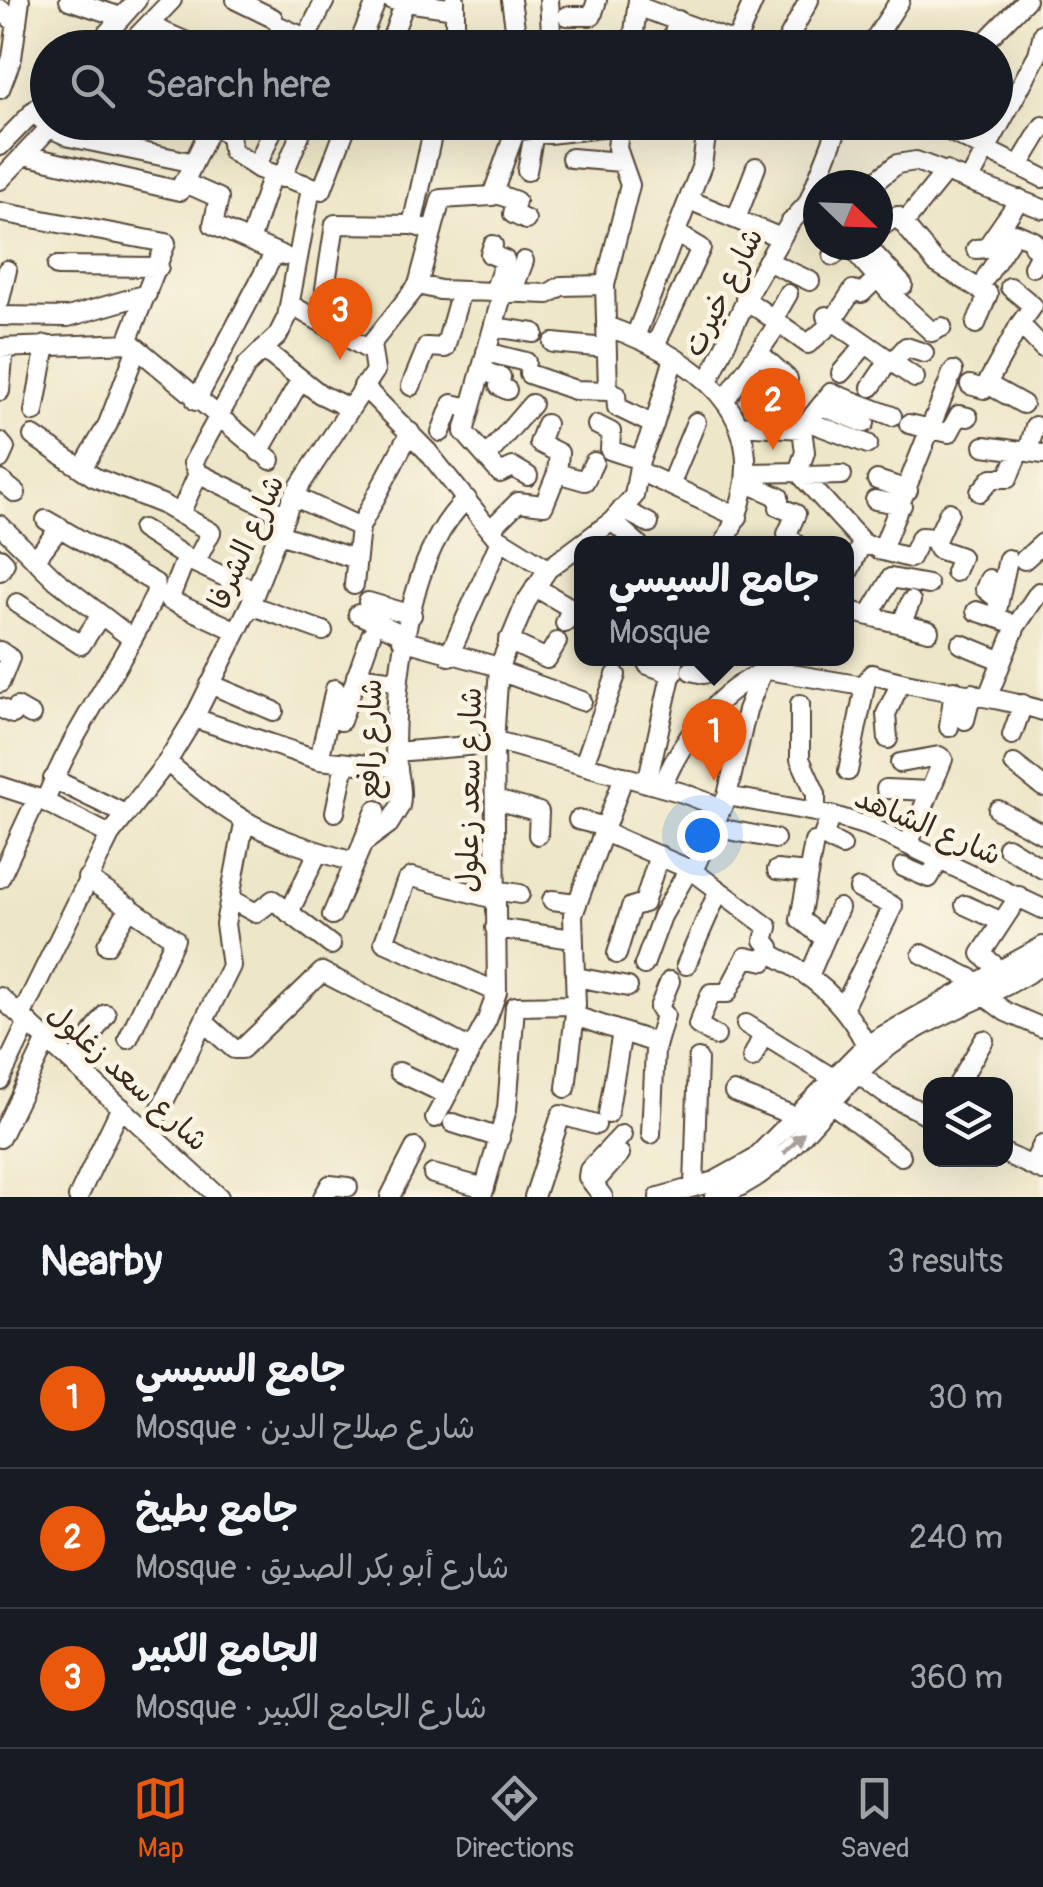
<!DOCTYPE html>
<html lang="en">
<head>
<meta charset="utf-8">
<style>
  :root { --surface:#171b24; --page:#242831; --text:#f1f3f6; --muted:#9ea1a6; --line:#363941; --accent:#ea580c }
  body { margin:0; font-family:Pangolin,"Playpen Sans Arabic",sans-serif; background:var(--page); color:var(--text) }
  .controls { position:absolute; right:30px; bottom:30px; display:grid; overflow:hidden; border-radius:20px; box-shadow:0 10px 40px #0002 }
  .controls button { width:90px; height:90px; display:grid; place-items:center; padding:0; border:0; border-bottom:2px solid var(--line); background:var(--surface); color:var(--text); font:50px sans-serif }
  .compass { position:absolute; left:803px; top:170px; width:90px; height:90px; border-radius:50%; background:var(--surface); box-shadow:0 10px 40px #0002; rotate:113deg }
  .you { position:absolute; left:702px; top:835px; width:35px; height:35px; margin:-25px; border:8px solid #fff; border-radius:50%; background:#1a73e8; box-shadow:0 0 0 15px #1a73e833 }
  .badge { display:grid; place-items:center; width:65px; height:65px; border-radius:50%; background:var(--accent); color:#fff; font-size:32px; font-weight:700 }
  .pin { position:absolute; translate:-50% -82px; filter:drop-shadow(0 2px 5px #0008) }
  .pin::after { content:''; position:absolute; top:52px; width:35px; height:30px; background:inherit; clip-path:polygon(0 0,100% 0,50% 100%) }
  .popup { position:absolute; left:574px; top:536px; width:280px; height:130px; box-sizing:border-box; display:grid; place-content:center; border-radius:20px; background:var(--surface); filter:drop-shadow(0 2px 8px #0005); font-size:32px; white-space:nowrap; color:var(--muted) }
  .popup b { font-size:38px; color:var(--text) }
  .popup::after { content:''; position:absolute; left:50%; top:100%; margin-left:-20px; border:20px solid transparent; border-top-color:var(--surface) }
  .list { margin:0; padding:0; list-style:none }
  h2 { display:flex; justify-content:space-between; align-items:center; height:130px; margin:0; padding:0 40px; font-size:42px }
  h2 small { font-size:32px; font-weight:400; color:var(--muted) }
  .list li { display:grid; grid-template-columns:65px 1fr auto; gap:30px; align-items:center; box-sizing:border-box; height:140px; padding:0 40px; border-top:2px solid var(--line) }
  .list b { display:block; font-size:38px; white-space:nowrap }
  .list p { margin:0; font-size:32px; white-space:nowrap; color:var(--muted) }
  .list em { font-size:32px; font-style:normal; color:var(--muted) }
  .icon { flex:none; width:55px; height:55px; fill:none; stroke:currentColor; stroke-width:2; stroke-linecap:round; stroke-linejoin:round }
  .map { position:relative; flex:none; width:1043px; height:1197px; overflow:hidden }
  .search { position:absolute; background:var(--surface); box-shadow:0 10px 40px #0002; left:30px; right:30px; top:30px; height:110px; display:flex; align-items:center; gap:25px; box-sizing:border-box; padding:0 35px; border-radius:55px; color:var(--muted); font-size:38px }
  .sheet { height:550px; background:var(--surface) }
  nav { display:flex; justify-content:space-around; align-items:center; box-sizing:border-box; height:140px; border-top:2px solid var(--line); background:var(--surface); font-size:28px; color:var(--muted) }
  nav a { display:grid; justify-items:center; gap:5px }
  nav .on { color:var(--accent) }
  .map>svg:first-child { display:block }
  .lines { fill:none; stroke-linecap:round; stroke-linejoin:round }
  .minor-casing { stroke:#564638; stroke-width:22 }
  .minor { stroke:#fff; stroke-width:18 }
  .oneway { fill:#a79f9a }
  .labels { text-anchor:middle; stroke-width:9; stroke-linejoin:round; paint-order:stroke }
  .street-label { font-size:30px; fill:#3b2a1e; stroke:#fcf5e5 }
</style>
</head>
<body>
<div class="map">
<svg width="1043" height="1197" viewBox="0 0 1043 1197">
  <rect width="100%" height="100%" fill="#fcf5e5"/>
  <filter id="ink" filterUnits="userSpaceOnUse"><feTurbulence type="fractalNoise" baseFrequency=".01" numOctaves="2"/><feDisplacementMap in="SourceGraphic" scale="20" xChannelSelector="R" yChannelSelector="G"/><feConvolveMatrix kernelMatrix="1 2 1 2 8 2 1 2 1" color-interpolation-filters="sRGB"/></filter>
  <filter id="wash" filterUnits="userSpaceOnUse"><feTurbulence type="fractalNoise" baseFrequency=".0048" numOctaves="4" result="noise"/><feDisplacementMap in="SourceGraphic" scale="40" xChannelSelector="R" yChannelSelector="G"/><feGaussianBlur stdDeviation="2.25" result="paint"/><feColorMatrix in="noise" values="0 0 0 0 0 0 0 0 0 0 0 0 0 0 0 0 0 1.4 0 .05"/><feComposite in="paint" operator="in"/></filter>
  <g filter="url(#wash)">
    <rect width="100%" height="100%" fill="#ede6c8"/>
  </g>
  <g filter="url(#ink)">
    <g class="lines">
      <!-- minor casing -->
      <g class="minor-casing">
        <path id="minor" d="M69,0L121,17
          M236,0L273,18
          M392,0L455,9
          M511,0L518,48
          M549,0L552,48
          M637,6L751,48
          M0,9L17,24
          M567,16H592L597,0
          M148,25L201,48
          M279,26L306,38L325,0
          M94,48L137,0
          M126,48L172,0
          M357,48L377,0
          M388,48L405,2
          M455,48V0
          M632,48L638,0
          M669,48L678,20
          M733,48L754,0
          M783,48L809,0
          M869,48L900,0
          M979,48L1026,0
          M0,89L12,58L20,0
          M33,111L50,128L70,137L190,162
          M452,122L549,134L620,126
          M931,122L1043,178
          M212,124L230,135L232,151L259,169L322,190L348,122
          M0,146L48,97
          M24,155L180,191L213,122
          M571,158L621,162
          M1020,164L1043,126
          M257,166L276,122
          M527,171L534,133
          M282,178L305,122
          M970,179L1038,54L1043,33
          M0,180L55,122
          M183,182L219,198L213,225L284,256
          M871,185L897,164L916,161L1043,209
          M494,193L516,201L513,214L526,220
          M689,200L781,238
          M0,212L166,243L127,342
          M736,219L756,167
          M904,223L946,171
          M412,225L435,122
          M878,229L897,216L936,263L988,294L976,324
          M250,241L272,174
          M493,245L490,254L505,260L494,292
          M849,245L895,298L932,332L942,327
          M866,245L903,285
          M976,249L986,248L1020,199
          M833,256L843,245
          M767,261L810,281
          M57,266L159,267
          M986,277L1015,233L1034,241L1033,246L1041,250L1033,267
          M418,285L440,290L548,294L561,286L605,285
          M1010,287L1033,306L1020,324
          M325,289L335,224L412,225L431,230
          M503,292L464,432L500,473L513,467L528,476
          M512,293L524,261
          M745,299L808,344L830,325L853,290L862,293L877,278
          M0,300L7,270
          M291,305L369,350
          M0,316L68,317L147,294
          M826,316L915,378
          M773,320L788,294
          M606,326C712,364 785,427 724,544
          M494,327L534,333
          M635,337L702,165L708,122
          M553,343L606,348
          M655,346L701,248L676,233
          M0,348L131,343L271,460
          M263,349L320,394L349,408
          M486,352L526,362
          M759,353L788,379L782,387
          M891,364L906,347L924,353
          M482,371L501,377L499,386L507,390
          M841,373L864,346
          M529,374L575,390L608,391
          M709,380L752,287L790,223L808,203L840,122
          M987,384L1023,404
          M970,385L984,389L1020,324L1043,348
          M363,386L428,452L495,536L548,569
          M411,386L427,347L445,348L461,291
          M871,387L888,362
          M0,391L4,348
          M725,400L778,324
          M196,401L275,252
          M824,407L865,423
          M34,412L46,345
          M809,422L868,444
          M546,424L539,443L559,453L557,473
          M909,424L949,433L959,415L968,417
          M597,425L611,432L610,450L640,460
          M654,425L674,358
          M739,425L802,429L831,393L892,416
          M441,432L452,404L470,408
          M33,436L94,477L162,504L211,532L195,563
          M0,442L5,448L0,459
          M984,446L1043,454
          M259,452L301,379
          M1028,452L1035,426
          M487,456L532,404
          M82,469L108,424L137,348
          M639,471L738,517
          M798,472L805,452L802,429
          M198,473L284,515
          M749,473L798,472L864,544
          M803,476L842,475
          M0,480L16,493
          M877,480L908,490
          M747,483L779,497V507L796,514L787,534L796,544
          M670,485L696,422
          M980,492L992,478H1008L1019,451
          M293,496L360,527
          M875,500L902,505
          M622,509L649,523
          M180,514L198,474L193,463L247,365L278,335L287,317L311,188
          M612,521L638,544
          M0,525L56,580L130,637
          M142,529L195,563L255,591
          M490,530L518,502L544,505L557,473L585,481L594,462
          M276,533L356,559
          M935,540L938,549L961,557L955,572
          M879,550L910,558L921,537L937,538L949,512
          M186,557L169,600L237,631
          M0,558L5,563L0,571
          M35,560L60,527
          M1024,560L1043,543
          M846,577L861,545L883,547L953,371
          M989,579L985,589L999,600
          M354,585L360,527L410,432
          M535,587L571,608L565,623
          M368,602L412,615
          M17,603L81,645L101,615
          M250,605L323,631
          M846,610L929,631
          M976,611L1006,621
          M358,614L404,635
          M870,614L891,578L928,585
          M996,615L1008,559
          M902,622L911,601
          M402,640L499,667
          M508,641L547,659L557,642
          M961,644L1000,660
          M0,651L10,658L0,683
          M449,656L500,541
          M648,665L673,674
          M762,669L863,686L872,674C928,692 987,693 1043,711
          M499,671L582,701
          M691,671L704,674L722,658
          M356,676L396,681
          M210,684L274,711
          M988,696L1016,626L1039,592
          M800,704V759L816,794V812
          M0,708L13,714L17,707L31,715
          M194,718L319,760L398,768
          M965,720L972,693
          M341,721L371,635
          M949,727L954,690
          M1012,735L1023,704
          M888,739L886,714L900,684
          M395,752L504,743L683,793L722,808
          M319,760L335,689
          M167,762C237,822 265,837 354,862
          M900,763L939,756L943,759L909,843
          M584,764L616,675
          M1014,764L1043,787
          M848,771L865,686
          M53,779L125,814
          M647,783L675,658
          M0,786L37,798L110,835
          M662,787C680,743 715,694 759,674
          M886,789L930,791
          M727,796L831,815L870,827L1043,909
          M496,800L539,812L538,835
          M45,802C72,728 124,665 156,592L155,583L46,520
          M998,810L1043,834
          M335,812L345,764
          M831,815L823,836L842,846
          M578,820L606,827
          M713,827L775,839
          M604,832L693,871L768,927L764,940L770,947L764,961L746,957L727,993H711L698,1025L716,1036
          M363,842L376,810
          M1007,847L1043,869
          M903,867L929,878L940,859
          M777,870L808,873
          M693,871L727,796L747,710L767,659
          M0,878L37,798
          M87,878L175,939L128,1039
          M494,890L520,894
          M230,899L256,913L273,900L331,945
          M494,899L412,877L406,882L384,942L497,992
          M552,900L576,903
          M965,905L1002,922
          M289,913L318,852
          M332,915L363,843L389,824L400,806C404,785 395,767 395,745C396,672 410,550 467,499
          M495,928L573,939
          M825,939L839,908
          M107,945L130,907
          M768,952C812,975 844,1000 866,1045
          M617,954L631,907L644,903L659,855
          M922,954L976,981
          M644,965L662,916L689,869
          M686,965L719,890
          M999,969L981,954L1019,896
          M809,976L825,939L800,919L814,842
          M576,977L628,987
          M983,995L1006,1012L1043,1028
          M0,997L219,1197
          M844,1006L893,906L859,889
          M21,1016L110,835L167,762L194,718L250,605L293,496L375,371L371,344L418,285L441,199L492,196L516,129
          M575,1016L656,1043
          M205,1023L234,1049H242L322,972L471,1049
          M746,1024L831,1077
          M752,1058L763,1035
          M73,1063L106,1014
          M849,1067L885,1094L930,1116
          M399,1072L447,1095
          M0,1080L28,1022
          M958,1084L984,1040
          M566,1088L576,1005L573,915L624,776
          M734,1092L794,1116
          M831,1103L901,1156
          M608,1114L622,1032
          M435,1118L487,1020L497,992L494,742L499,667L526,602L548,569L612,521L634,496L640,460L654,425L617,407L616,394L608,390L605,285L630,185L617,148L620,122
          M453,1123L500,1138
          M149,1132L231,966L225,924L244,824
          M651,1134L655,1050L665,1015L659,1008L670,981
          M0,1138L47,1040
          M1006,1154L1043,1171
          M1032,1166L1043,1144
          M433,1174L485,1188
          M593,1184L620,1154
          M694,1187L698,1059
          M78,1197L121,1107
          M323,1197L330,1185L348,1187
          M390,1197L415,1148
          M482,1197L507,1109L515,1006L576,1005
          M534,1197L561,1115L596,1125
          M603,1197L588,1177L589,1170L622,1135
          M659,1197L715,1181L753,1160L866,1045L1043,946
          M714,1197C782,1178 820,1108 870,1062C920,1016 987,1002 1043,964"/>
      </g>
      <!-- minor -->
      <use href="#minor" class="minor"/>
    </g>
    <!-- one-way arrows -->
    <defs><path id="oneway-solid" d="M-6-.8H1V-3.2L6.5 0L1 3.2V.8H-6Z" transform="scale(2.5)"/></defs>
    <use class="oneway" href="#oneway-solid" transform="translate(794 1143) rotate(-47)"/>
  </g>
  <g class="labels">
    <!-- street labels -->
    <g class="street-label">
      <text transform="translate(723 292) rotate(-63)" y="10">شارع خيرت</text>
      <text transform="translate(246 542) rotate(-66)" y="10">شارع الشرفا</text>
      <text transform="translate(370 739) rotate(-89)" y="10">شارع رافع</text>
      <text transform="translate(469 790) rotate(-89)" y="10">شارع سعد زعلول</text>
      <text transform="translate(928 826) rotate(23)" y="10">شارع الشاهد</text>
      <text transform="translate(128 1077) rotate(42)" y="10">شارع سعد زغلول</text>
    </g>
  </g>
</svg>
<div class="controls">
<button><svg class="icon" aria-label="layers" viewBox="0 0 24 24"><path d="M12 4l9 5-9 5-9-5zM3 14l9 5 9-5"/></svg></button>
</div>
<svg class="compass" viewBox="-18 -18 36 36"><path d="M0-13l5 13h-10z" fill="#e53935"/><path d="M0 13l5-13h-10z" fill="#9ea1a6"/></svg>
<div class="you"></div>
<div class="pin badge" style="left:714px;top:781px">1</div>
<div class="popup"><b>جامع السيسي</b>Mosque</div>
<div class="pin badge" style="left:773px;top:450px">2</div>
<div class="pin badge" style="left:340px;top:360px">3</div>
<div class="search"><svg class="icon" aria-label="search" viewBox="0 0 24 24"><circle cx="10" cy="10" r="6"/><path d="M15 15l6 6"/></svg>Search here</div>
</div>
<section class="sheet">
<h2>Nearby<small>3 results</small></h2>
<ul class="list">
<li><span class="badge">1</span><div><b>جامع السيسي</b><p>Mosque · شارع صلاح الدين</p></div><em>30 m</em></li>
<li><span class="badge">2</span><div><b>جامع بطيخ</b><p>Mosque · شارع أبو بكر الصديق</p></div><em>240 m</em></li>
<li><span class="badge">3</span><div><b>الجامع الكبير</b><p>Mosque · شارع الجامع الكبير</p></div><em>360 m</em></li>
</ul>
</section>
<nav>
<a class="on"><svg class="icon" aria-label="map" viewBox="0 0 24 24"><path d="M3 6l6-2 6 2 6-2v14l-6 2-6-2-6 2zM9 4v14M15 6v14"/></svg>Map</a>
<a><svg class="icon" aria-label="directions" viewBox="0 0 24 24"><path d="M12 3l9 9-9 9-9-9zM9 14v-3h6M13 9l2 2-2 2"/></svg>Directions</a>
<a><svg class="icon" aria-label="saved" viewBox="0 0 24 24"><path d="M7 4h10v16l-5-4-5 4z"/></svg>Saved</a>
</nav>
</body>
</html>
